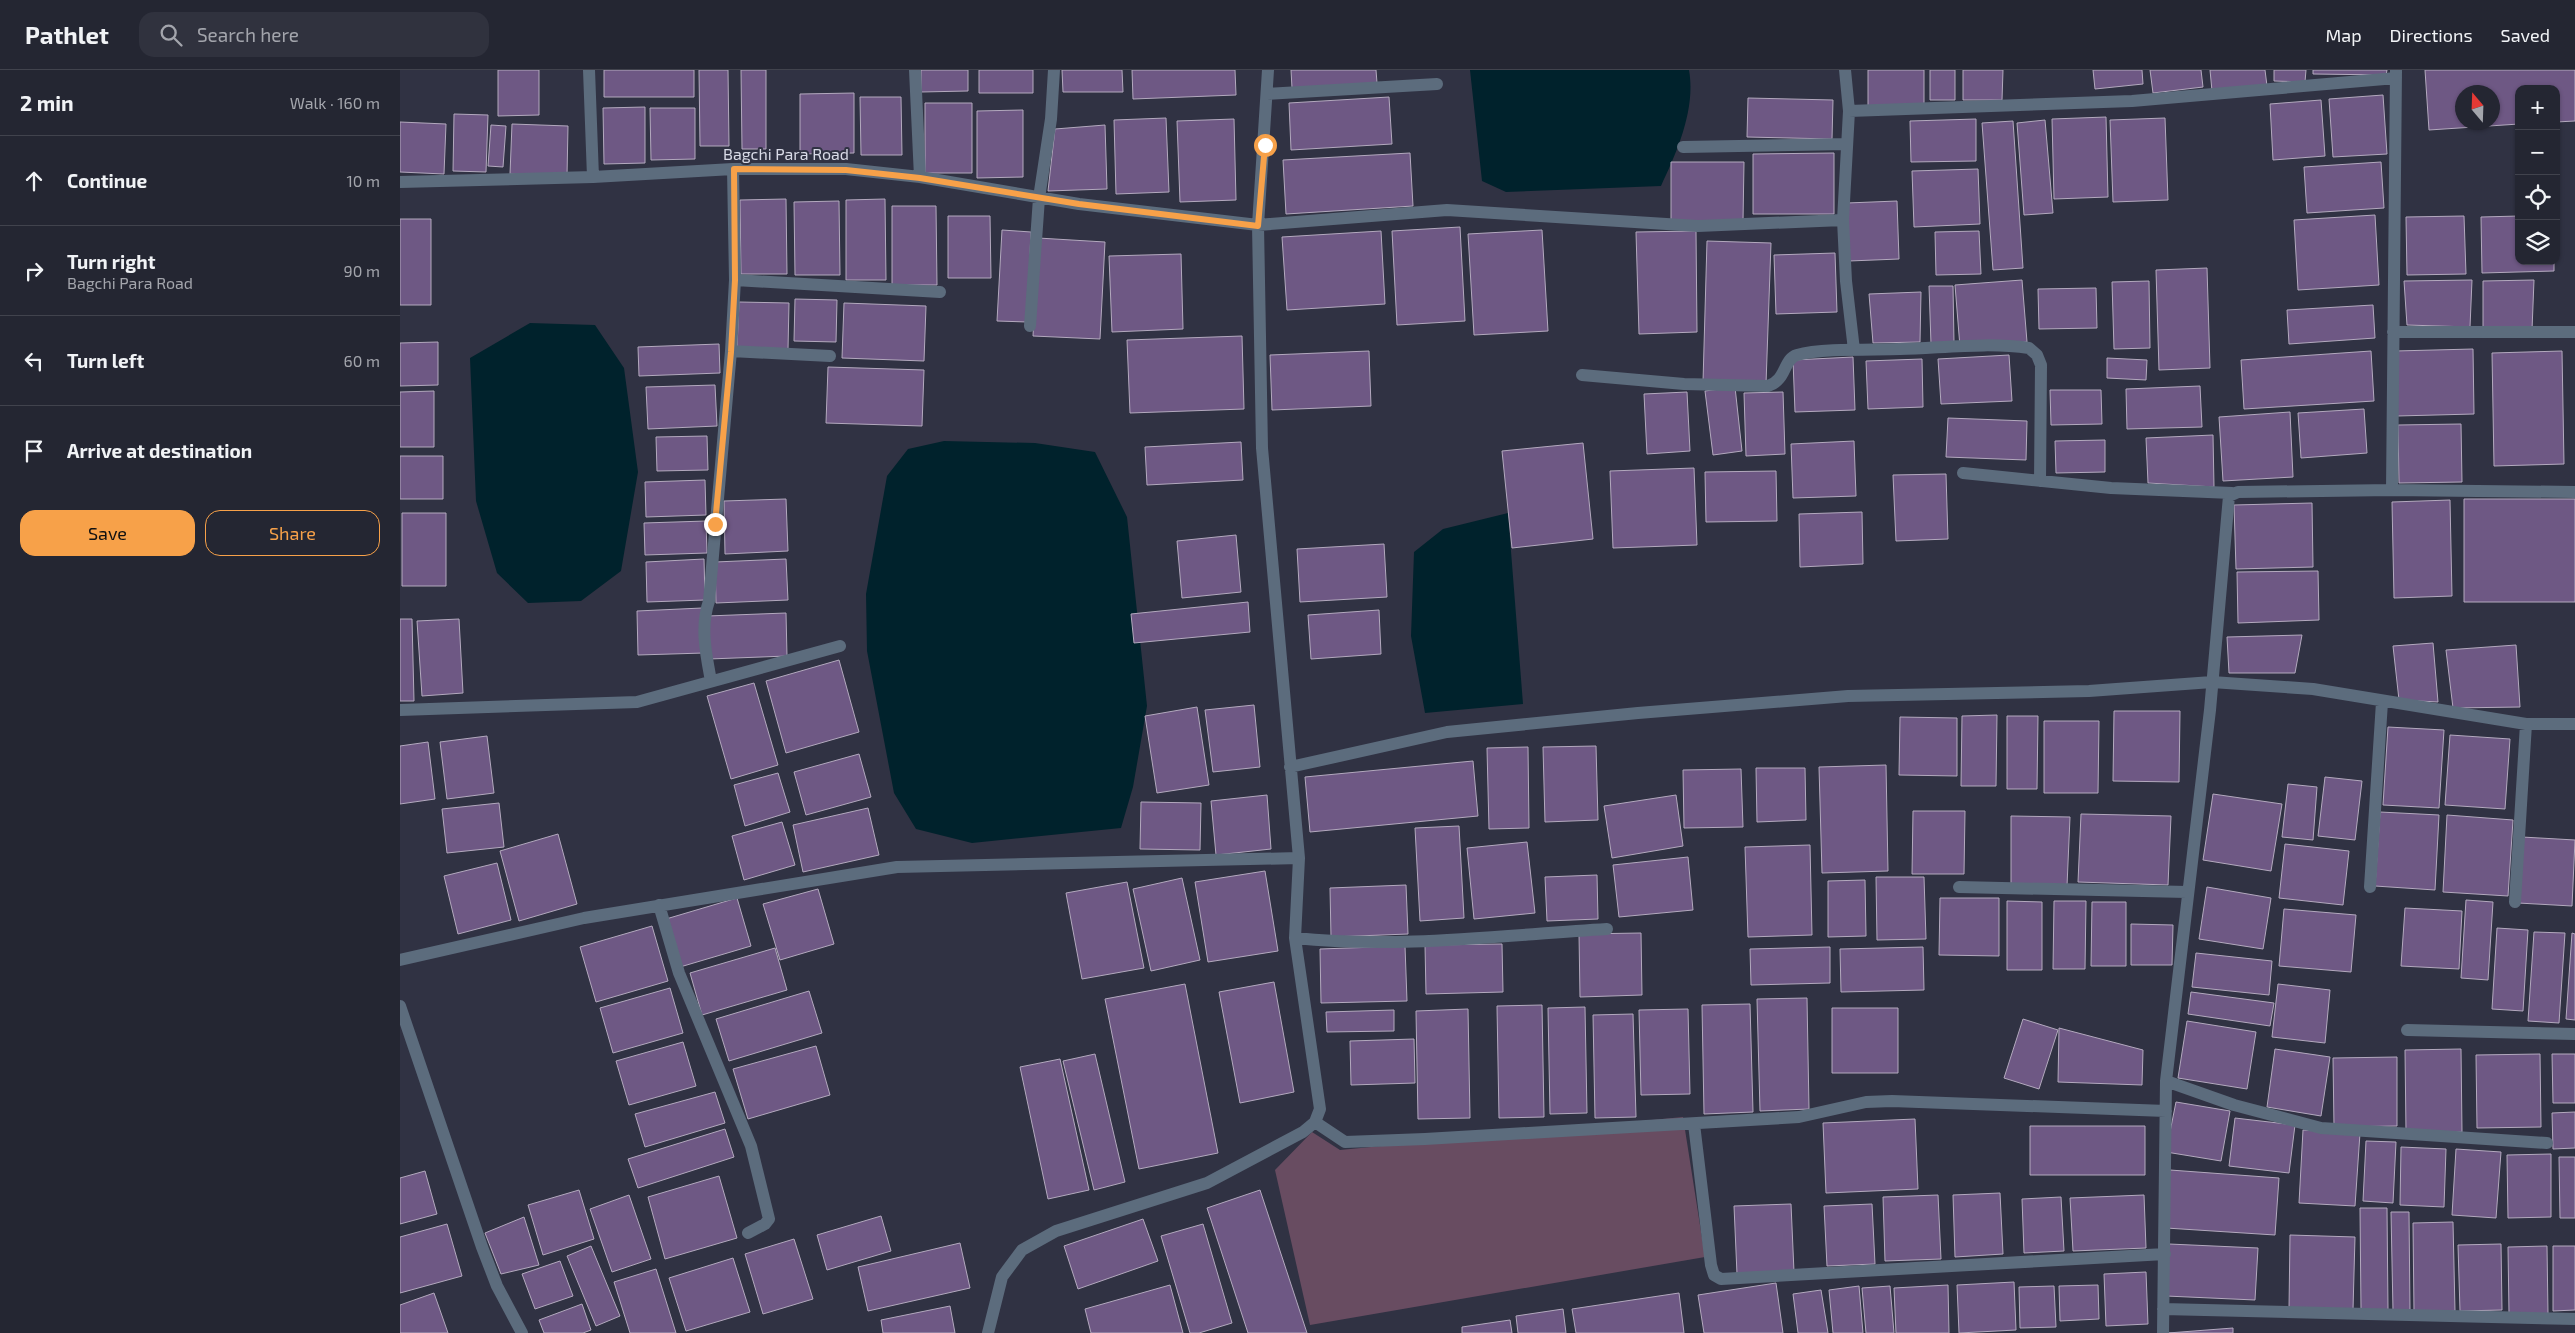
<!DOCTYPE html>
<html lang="en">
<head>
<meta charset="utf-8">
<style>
  :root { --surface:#242632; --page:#30323e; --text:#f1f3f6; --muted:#a3a5ac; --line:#41434d; --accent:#f7a149 }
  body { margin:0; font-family:"Exo 2",sans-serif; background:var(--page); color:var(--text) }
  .controls { position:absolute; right:15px; top:15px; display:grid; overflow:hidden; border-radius:10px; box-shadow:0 1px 4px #0004 }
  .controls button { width:45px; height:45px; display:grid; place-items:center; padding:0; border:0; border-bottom:1px solid var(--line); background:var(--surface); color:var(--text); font:25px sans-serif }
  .compass { position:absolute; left:2055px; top:15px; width:45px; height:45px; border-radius:50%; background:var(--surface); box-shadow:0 1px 4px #0004; rotate:341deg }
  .stop { position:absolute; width:15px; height:15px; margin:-11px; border:4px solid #f7a149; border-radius:50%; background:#fff }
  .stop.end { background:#f7a149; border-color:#fff; box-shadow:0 1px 5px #0008 }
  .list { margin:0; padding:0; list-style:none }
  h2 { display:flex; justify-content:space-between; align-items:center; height:65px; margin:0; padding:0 20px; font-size:21px }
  h2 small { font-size:16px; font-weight:400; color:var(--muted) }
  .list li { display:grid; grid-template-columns:32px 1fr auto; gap:15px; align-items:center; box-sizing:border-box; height:90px; padding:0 20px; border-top:1px solid var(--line) }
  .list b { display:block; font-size:19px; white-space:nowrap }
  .list p { margin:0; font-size:16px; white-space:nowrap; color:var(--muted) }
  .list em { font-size:16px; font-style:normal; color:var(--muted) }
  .actions { display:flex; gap:10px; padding:15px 20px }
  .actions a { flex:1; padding:11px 0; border:1px solid var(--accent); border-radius:15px; text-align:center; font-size:18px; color:var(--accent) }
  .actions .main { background:var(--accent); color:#111 }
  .icon { flex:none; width:28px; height:28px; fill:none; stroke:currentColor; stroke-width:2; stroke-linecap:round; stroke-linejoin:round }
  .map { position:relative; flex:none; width:2175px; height:1263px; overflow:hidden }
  header { display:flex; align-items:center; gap:30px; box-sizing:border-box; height:70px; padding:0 25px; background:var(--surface); border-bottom:1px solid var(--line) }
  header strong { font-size:24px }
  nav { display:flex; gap:28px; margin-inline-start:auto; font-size:18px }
  .search { width:350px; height:45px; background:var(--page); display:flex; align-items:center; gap:12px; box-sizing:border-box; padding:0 18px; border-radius:15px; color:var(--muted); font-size:19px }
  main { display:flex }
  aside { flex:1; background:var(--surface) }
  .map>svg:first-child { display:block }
  .green { fill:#684c61 }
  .water { fill:#00222c }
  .building { fill:#6e5884; stroke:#b3a9be; fill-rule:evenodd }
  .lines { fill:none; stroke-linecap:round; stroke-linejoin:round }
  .minor { stroke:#5c6c7d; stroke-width:12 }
  .route { stroke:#f7a149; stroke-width:6 }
  .labels { text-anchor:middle; stroke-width:4; stroke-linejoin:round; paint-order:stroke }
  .street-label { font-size:16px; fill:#d9dbe7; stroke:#303243 }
</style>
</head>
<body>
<header>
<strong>Pathlet</strong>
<div class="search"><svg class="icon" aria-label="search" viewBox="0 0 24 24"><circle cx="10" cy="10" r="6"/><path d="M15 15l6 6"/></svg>Search here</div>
<nav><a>Map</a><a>Directions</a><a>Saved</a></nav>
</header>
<main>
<aside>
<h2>2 min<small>Walk · 160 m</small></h2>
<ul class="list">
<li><svg class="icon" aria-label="ahead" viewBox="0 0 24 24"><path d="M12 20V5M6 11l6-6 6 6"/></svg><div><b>Continue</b></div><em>10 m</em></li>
<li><svg class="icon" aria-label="right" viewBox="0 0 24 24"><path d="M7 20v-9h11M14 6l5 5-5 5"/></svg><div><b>Turn right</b><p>Bagchi Para Road</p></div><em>90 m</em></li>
<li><svg class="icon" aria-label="left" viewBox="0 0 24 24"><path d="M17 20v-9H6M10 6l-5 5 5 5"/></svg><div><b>Turn left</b></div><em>60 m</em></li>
<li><svg class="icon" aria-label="arrive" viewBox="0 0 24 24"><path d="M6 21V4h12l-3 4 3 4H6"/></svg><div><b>Arrive at destination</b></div></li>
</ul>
<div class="actions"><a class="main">Save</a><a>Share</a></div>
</aside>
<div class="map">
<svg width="2175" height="1263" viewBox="0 0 2175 1263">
  <rect width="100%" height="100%" fill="#303243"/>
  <!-- green -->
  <path class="green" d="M1283,1047L1305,1187L910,1255L875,1100L912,1062L940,1080Z"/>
  <!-- water -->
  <path class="water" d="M1070,0H1289C1296,39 1277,82 1261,116L1106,122L1082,111Z
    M130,253L195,255L224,298L238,402L221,501L181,531L128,533L97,503L76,431L70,288Z
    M544,371L635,373L695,382L727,447L747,636L733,717L721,758L572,773L516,759L494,723L467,581L466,524L487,406L508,379Z
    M1108,443L1123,634L1025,643L1011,566L1014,482L1043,459Z"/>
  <!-- building -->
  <path class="building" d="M98,0H139V45L98,46Z
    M204,0H294V27H204Z
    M299,0H328L329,76H300Z
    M341,0H366V79H342Z
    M521,0H568V21L521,22Z
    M579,0H633V23H579Z
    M662,0H722L723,22H663Z
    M732,0H835L836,25L733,29Z
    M891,0H976L977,13L892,18Z
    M1468,0H1524V36H1468Z
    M1530,0H1555V30H1530Z
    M1563,0H1603L1602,30H1563Z
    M1693,0H1742L1743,14L1695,19Z
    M1750,0H1801L1803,17L1753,23Z
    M1810,0H1865L1867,16L1812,21Z
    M1874,0H1906L1905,12L1874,11Z
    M1913,0H1987L1986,5L1913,4Z
    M2025,0H2175V51L2156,52V19H2119V54L2029,60ZM2062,22H2092V52H2062Z
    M454,23V83L400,84V24Z
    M1983,25L1987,84L1933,87L1929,29Z
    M460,27H501L502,85H461Z
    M989,27L992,74L891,80L889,33Z
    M1348,28L1433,30L1432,69L1347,67Z
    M1921,30L1925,86L1873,90L1870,34Z
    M525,33H572V103H525Z
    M245,37V93L204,94L203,38Z
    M250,38H295V89L251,90Z
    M623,40V107L577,108V41Z
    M54,44L88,45L86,102L53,101Z
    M1706,47L1708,127L1654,129L1652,49Z
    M766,48L769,122L716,124L714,50Z
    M1765,48L1768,130L1713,132L1710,50Z
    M834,49L836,130L780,132L777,51Z
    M1576,49V91L1511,92L1510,51Z
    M1645,50L1653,143L1624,145L1617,53Z
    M1613,51L1623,198L1593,200L1582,53Z
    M0,52L46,54L44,104L0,102Z
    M112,54L168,56L167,106L110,104Z
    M91,55L106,56L103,97L88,96Z
    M705,55L707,119L648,121L655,59Z
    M1010,83L1013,136L886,144L883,90Z
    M1434,83V144H1353V84Z
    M1271,92H1344L1343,151H1271Z
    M1981,92L1984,138L1907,143L1904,97Z
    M1578,99L1580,154L1514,157L1512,101Z
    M386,129L387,204H341L340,130Z
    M485,129L486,210H446V130Z
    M439,131L440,205H395L394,132Z
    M1497,131L1499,189L1449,191L1447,133Z
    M492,136H536L537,215H492Z
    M1975,145L1979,215L1898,220L1894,150Z
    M548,146H590L591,208H548Z
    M2064,146L2066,204L2007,205L2006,147Z
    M2119,146V191H2154V201L2082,203L2081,147Z
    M0,149H31V235H0Z
    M1060,157L1065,251L997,255L992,161Z
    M602,160L631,162L627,252L597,251Z
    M1142,160L1148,261L1074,265L1068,164Z
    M981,161L985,234L887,240L882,167Z
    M1296,161L1297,262L1239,264L1236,162Z
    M1579,161L1581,204L1536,205L1535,162Z
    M638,168L705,172L700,269L633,266Z
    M1307,171L1371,173L1366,314L1303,312Z
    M1435,183L1437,242L1376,244L1374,185Z
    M781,184L783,259L712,262L709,186Z
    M1807,198L1810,298L1759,300L1756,200Z
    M1622,210L1627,272L1560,277L1555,215Z
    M2072,210L2070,257L2007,255L2004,211Z
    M2134,210L2132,260L2083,258V211Z
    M1749,211L1750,278L1714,279L1712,212Z
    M1529,216H1553L1554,273L1531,274Z
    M1696,218L1697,258L1639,259L1638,219Z
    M1521,222L1520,272L1473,273L1469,224Z
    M395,229L437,230L436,272L394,271Z
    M339,232L389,233L388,279L337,277Z
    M444,233L526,236L524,291L442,288Z
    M1973,235L1975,268L1889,274L1887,240Z
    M842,266L844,339L730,343L727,270Z
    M38,272V315L0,316V273Z
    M319,274L320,303L239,306L238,277Z
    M2073,279L2074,344L1997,346L1995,281Z
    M969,281L971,336L872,340L870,285Z
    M1971,281L1974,331L1844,339L1841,290Z
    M2162,281L2164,394L2094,396L2092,283Z
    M1609,285L1612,331L1541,334L1538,289Z
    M1453,287L1455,340L1395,342L1393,290Z
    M1707,288L1747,290L1746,310L1707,308Z
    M1522,289L1523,337L1468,339L1466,291Z
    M428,297L524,300L522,356L426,353Z
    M315,315L317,356L248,359L246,317Z
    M1800,316L1802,357L1727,359L1726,319Z
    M1335,317L1342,381L1313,385L1305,321Z
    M1650,320H1701L1702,354L1651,355Z
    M34,321V377H0V322Z
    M1287,322L1290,381L1247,384L1244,324Z
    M1383,322L1385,384L1346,386L1344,323Z
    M1964,339L1967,383L1901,388L1898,343Z
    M1890,342L1893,407L1823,411L1819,347Z
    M1548,348L1627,351L1626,390L1546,387Z
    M2061,354L2062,412L1999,413L1998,355Z
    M1813,365L1814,417L1748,413L1746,368Z
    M307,366L308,400L257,401L256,367Z
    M1705,370V402L1656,403L1655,371Z
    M1454,371L1456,426L1393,428L1391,374Z
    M841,372L843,410L747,415L745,377Z
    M1183,373L1193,469L1112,478L1102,381Z
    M0,386H43V429H0Z
    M1294,398L1297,475L1213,478L1210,401Z
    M1376,401L1377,451L1306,452L1305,402Z
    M1546,404L1548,469L1496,471L1493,405Z
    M305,410L306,445L246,447L245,412Z
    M386,429L388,481L325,484L324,431Z
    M2064,429H2175V532H2064Z
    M2050,430L2052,526L1994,528L1992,432Z
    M1912,433L1913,497L1836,499L1834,435Z
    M1462,442L1463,494L1400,497L1399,444Z
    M2,443H46V516H2Z
    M306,451L307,483L245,485L244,453Z
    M836,465L841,522L782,528L777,471Z
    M984,474L987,527L900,532L897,479Z
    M304,489L305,530L247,532L246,492Z
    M386,489L388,530L316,533L315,492Z
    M1918,501L1919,550L1838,553L1837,502Z
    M848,532L850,562L734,573L731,544Z
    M302,538L304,583L238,585L237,541Z
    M979,540L981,584L911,589L908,545Z
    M386,543L387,586L309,589L307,546Z
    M0,549H12L14,631H0Z
    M59,549L63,623L22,626L17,551Z
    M1902,565L1895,603H1829L1827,567Z
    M2033,573L2038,632L1999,630L1993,576Z
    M2116,575L2120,637L2053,638L2046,580Z
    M439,590L459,662L386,683L366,611Z
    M354,613L378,695L331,709L307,626Z
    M854,635L860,697L813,702L805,640Z
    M797,637L809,715L757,723L745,646Z
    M1714,641H1780L1779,712L1713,711Z
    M1597,645L1596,716H1561L1562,646Z
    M1607,646H1638L1637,719H1607Z
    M1500,647L1557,648V706L1499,705Z
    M1644,651H1699L1698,723H1644Z
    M1988,657L2044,660L2039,738L1983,735Z
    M2050,665L2110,669L2105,739L2045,735Z
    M87,666L94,723L47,729L40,672Z
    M28,672L35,729L0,734V676Z
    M1196,676L1198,750L1145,752L1143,677Z
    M1128,677L1129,758L1089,759L1087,678Z
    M459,684L471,727L406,745L394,702Z
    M1073,691L1078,746L910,762L905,707Z
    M1486,695L1488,801L1422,803L1419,697Z
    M1356,698H1405L1406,750L1357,752Z
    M1341,699L1343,757L1284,758L1283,700Z
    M378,703L390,742L345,756L334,715Z
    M1925,707L1962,711L1955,770L1918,766Z
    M1888,714L1917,717L1913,770L1882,767Z
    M1813,724L1882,734L1871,801L1803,790Z
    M867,725L871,779L816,785L811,731Z
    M1276,725L1283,776L1212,788L1204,736Z
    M741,732L801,733L800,780L740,779Z
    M99,733L104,777L47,783L42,739Z
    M468,738L479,785L403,802L393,755Z
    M1513,741H1565L1564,804H1512Z
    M1980,742L2039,745L2035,820L1975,816Z
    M1681,744L1771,746L1768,815L1678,812Z
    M2047,745L2113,750L2108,826L2043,822Z
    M1611,746L1670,747L1667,816L1611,814Z
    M382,752L395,795L344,810L332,766Z
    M1059,756L1064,848L1020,851L1015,758Z
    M158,764L177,834L119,851L100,781Z
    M2122,767L2175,770L2172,836L2118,833Z
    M1127,772L1135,843L1074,849L1067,778Z
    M1885,774L1949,781L1943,835L1879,828Z
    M1410,775L1412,865L1348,867L1345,777Z
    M1288,787L1293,840L1219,847L1213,795Z
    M97,793L111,850L58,864L44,806Z
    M865,801L878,881L808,892L795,812Z
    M1197,805L1198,849L1147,851L1145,807Z
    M1476,807H1524L1526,869L1477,870Z
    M782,808L800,890L751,901L733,819Z
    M1465,810L1466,866L1428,867V811Z
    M727,812L744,898L682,909L666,823Z
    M1006,815L1008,864L931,867L930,818Z
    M1807,817L1871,828L1863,879L1799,869Z
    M418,819L434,874L380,890L363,834Z
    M337,828L351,876L280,897L266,849Z
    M1540,828H1599V886L1539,885Z
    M2066,830L2093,832L2088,910L2061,908Z
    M1607,831L1642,832V900H1607Z
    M1654,831H1686L1685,899H1653Z
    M1692,832H1726V896H1691Z
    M2005,838L2062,841L2059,899L2001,896Z
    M1884,839L1956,845L1951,902L1879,896Z
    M1731,854L1773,855L1772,895H1731Z
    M252,856L268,911L196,932L180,877Z
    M2097,858L2128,860L2123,941L2092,939Z
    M2134,862L2165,863L2159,953L2128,951Z
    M1241,863L1242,925L1180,927L1179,864Z
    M2172,863L2175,864V950L2166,949Z
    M1102,874L1103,922L1026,924L1025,875Z
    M1005,876L1007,931L921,933L920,879Z
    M1430,877V913L1351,915L1350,879Z
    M1523,877L1524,920L1441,922L1440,879Z
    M375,878L387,920L302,945L290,903Z
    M1796,883L1872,891L1869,925L1792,917Z
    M874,912L894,1022L840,1033L819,922Z
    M785,914L818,1083L739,1099L705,929Z
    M1878,914L1930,920L1925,973L1872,967Z
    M270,918L283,963L213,983L200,938Z
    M409,921L422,963L329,991L316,949Z
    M1791,922L1874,933L1870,956L1788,944Z
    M1407,928L1409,1039L1360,1041L1357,929Z
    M1350,934L1353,1042L1304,1044L1302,935Z
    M1142,935L1144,1047L1099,1048L1097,936Z
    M1185,937L1187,1043L1150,1044L1148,938Z
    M1432,938H1498V1003H1432Z
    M1068,939L1070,1048L1018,1049L1016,941Z
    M1288,939L1290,1024L1241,1025L1239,940Z
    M994,940V961L927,962L926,942Z
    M1233,944L1236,1047L1195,1048L1193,945Z
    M1623,949L1658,960L1639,1019L1604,1008Z
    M1787,951L1856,962L1847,1019L1778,1008Z
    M1659,958L1743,980L1742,1015L1658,1012Z
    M1014,969L1015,1013L951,1015L950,971Z
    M283,972L296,1016L229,1035L216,991Z
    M416,976L430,1025L348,1049L333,999Z
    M1875,979L1930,987L1921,1046L1867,1037Z
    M2061,979L2062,1062H2006L2005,980Z
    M695,984L725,1112L694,1120L663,991Z
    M2140,984L2141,1057L2077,1058L2076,985Z
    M2152,984H2175V1033H2153Z
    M1997,987V1056L1934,1057L1933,988Z
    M660,989L689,1120L648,1129L620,997Z
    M315,1022L325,1053L245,1077L235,1044Z
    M1776,1032L1830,1041L1821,1091L1766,1082Z
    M2175,1042V1078L2153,1079L2152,1043Z
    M1835,1048L1895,1055L1889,1103L1829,1096Z
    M1515,1049L1518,1119L1426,1123L1423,1053Z
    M1630,1056H1745V1105H1630Z
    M325,1059L334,1087L238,1118L228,1089Z
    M1903,1060L1960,1063L1955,1136L1899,1133Z
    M1966,1071L1996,1072L1993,1133L1963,1131Z
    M2001,1077L2046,1079L2044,1137L2000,1135Z
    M2056,1079L2101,1082L2096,1148L2052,1145Z
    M2151,1084V1147L2108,1148L2107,1085Z
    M2159,1087H2175V1148H2160Z
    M1770,1100L1879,1108L1875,1165L1766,1158Z
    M25,1101L37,1144L0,1154V1108Z
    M319,1106L337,1168L265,1189L248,1127Z
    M179,1120L194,1169L143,1185L128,1135Z
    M860,1120L907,1263H848L807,1138Z
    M1600,1123L1603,1184L1555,1187L1553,1125Z
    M229,1125L251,1189L212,1202L190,1139Z
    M1538,1125L1541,1189L1485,1191L1483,1127Z
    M1744,1125L1746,1178L1673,1181L1670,1128Z
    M1661,1127L1664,1181L1624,1183L1622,1129Z
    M1391,1134L1394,1202L1337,1204L1334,1136Z
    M1472,1134L1475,1194L1427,1196L1424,1136Z
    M1960,1138H1987L1988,1240H1961Z
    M1991,1142H2009L2010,1241H1993Z
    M481,1146L491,1181L427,1200L417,1165Z
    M124,1147L139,1195L101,1204L85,1163Z
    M743,1149L758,1191L678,1219L664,1176Z
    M2053,1152L2055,1241L2014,1242L2013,1153Z
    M47,1154L62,1206L0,1223V1167Z
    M803,1154L832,1253L799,1263H790L761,1166Z
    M1890,1165L1955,1167L1953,1240L1889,1239Z
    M394,1169L413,1229L363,1244L345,1184Z
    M560,1173L570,1218L468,1241L458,1197Z
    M1769,1174L1858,1178L1855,1230L1766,1226Z
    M2101,1174L2102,1240L2060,1241L2058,1175Z
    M191,1176L220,1246L196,1256L167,1186Z
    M2147,1176L2148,1244H2109L2108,1177Z
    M2153,1176H2175V1240L2153,1241Z
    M333,1188L350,1242L286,1261L269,1208Z
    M160,1191L173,1226L135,1239L122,1204Z
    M256,1199L276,1263H230L214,1212Z
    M1746,1202L1748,1254L1706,1256L1704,1204Z
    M1614,1212L1616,1260L1559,1263L1557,1215Z
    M1376,1213L1383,1263H1304L1298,1225Z
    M770,1215L783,1263H691L685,1239Z
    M1548,1215L1549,1263H1496L1494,1218Z
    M1698,1215L1699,1249L1660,1251L1659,1216Z
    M1459,1216L1463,1263H1433L1429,1220Z
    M1490,1216L1494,1263H1466L1462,1218Z
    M1654,1216L1656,1257L1620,1258L1619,1217Z
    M1421,1220L1428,1263H1398L1393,1224Z
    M34,1223L48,1263H0V1235Z
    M1279,1223L1284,1263H1176L1172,1239Z
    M182,1234L191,1260L183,1263H144L139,1250Z
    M550,1236L555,1263H483L481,1250Z
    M1163,1239L1166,1263H1118L1116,1246Z
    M1110,1250L1112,1263H1062V1257Z
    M1833,1258V1263H1768Z"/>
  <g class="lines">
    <!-- minor -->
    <path class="minor" d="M189,0L193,107
      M515,0L520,107
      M867,24L1037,14
      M1449,41L1732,31L1996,8
      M1283,77L1447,74
      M0,112L193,107L333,99H446L520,107L679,134L858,155L1047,140L1298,156L1443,150L1449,41L1445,0
      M1443,150L1446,211L1454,280
      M335,210L540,222
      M630,256L639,128L651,49L654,0
      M1993,262H2175
      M331,281L430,286
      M1182,305L1284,314L1368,316C1387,310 1383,289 1397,285C1422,278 1473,280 1500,279C1542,278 1588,272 1629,278L1637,285L1641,295L1640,411
      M1563,403L1711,418L1832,423
      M1992,420L2175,422
      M311,611C306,584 300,557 309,531L331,281L335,210L333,99
      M0,640L237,632L440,576
      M890,697L1047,662L1238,643L1448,626L1689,621L1812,612L1913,619L2126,654H2175
      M1559,817L1787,822
      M1970,817L1982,632
      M2115,832L2126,654
      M259,835L279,903L351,1076L369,1149L365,1154L348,1163
      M895,868C998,879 1104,865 1207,859
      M0,890L184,848L497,797L899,788
      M0,936L82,1177L97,1216L122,1263
      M2007,960L2175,964
      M1766,1011L1834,1035L1921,1058L2147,1073
      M915,1052L945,1072L1025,1069L1399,1047L1466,1032L1492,1031L1766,1041
      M1294,1054L1311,1195L1314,1205L1321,1209L1765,1184
      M1763,1239L2175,1249
      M588,1263L602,1207L622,1180L656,1161L807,1113L903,1062L915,1052L920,1039L895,868L899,788L862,378L858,155L868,0
      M1763,1263L1766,1011L1810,640L1829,426L1838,422L1992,420L1996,0"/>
  </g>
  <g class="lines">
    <!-- route -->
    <path class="route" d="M315,454L331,282L335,210L334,99L446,100L520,108L679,134L858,156L865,75"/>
  </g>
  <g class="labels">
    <!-- street labels -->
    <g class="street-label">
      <text x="386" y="90">Bagchi Para Road</text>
    </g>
  </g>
</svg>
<div class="controls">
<button>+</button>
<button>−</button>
<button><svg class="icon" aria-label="locate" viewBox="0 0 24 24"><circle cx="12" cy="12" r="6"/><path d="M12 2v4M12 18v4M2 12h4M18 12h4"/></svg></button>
<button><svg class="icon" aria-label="layers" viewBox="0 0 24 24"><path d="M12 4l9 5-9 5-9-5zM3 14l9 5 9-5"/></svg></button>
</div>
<svg class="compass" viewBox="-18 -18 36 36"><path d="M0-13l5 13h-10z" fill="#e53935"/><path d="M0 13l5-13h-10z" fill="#a3a5ac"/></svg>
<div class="stop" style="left:865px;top:75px"></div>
<div class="stop end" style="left:315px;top:454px"></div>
</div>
</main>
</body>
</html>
